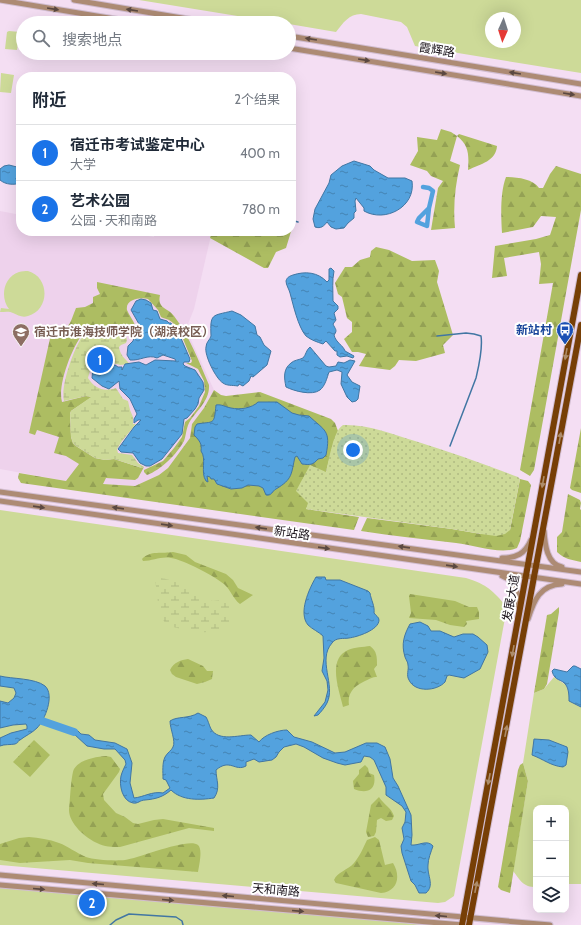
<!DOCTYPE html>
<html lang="zh">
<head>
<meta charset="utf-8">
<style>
  :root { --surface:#fff; --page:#f6f6f7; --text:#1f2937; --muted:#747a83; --line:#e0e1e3; --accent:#1a73e8 }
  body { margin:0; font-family:Cabin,"Noto Sans SC",sans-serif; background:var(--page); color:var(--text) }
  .controls { position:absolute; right:12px; bottom:12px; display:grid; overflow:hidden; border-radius:8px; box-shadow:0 4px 16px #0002 }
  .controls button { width:36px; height:36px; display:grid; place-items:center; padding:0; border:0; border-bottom:1px solid var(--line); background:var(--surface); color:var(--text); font:20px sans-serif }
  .compass { position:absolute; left:485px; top:12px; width:36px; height:36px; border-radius:50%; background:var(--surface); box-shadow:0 4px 16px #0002; rotate:183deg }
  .you { position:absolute; left:353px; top:450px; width:14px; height:14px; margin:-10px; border:3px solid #fff; border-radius:50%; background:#1a73e8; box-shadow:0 0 0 6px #1a73e833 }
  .badge { display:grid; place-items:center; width:26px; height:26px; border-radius:50%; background:var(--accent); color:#fff; font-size:13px; font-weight:700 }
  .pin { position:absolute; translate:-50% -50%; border:2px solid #fff; box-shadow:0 1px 4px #0006 }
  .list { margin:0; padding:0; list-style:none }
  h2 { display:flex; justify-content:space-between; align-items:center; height:52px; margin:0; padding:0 16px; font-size:17px }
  h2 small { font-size:13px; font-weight:400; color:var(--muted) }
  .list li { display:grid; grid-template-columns:26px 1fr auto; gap:12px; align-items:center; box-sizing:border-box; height:56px; padding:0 16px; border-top:1px solid var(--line) }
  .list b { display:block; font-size:15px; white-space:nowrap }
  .list p { margin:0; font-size:13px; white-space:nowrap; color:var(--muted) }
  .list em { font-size:13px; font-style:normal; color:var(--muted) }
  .icon { flex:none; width:22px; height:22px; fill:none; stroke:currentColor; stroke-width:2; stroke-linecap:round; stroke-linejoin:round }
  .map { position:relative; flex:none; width:581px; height:925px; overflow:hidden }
  .search { position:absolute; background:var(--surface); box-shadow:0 4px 16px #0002; left:16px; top:16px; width:280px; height:44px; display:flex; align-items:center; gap:10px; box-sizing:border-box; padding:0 14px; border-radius:22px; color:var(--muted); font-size:15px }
  .panel { position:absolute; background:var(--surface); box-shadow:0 4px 16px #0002; left:16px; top:72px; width:280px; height:164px; border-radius:16px }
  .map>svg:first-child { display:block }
  .built { fill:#eed2ec }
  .green { fill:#cdda98; fill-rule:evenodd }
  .forest { fill:url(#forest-firs) }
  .wetland { fill:url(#wetland-marsh) }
  .garden { fill:url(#garden-dots) }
  .water { fill:url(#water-ripples); stroke:#4176a3 }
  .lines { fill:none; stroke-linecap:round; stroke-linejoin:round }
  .stream { stroke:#4176a3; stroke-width:1.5 }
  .canal { stroke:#53a2de; stroke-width:4.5 }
  .river { stroke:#53a2de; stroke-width:8 }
  .minor-casing { stroke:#d1bdd0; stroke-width:7 }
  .major-casing { stroke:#d1bdd0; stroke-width:8 }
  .minor { stroke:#ad8b74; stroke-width:5 }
  .major { stroke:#773f06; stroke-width:6 }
  .oneway { fill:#5b4841 }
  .oneway2 { fill:#ad8c6a }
  .labels { text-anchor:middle; stroke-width:4; stroke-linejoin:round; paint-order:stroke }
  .street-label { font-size:12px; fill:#181118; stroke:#fff }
  .transit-label { font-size:12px; font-weight:bold; fill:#164399; stroke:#fff; text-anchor:end }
  .education-label { font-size:12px; font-weight:bold; fill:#785e54; stroke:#fff; text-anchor:start }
</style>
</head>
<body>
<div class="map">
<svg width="581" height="925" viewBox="0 0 581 925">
  <defs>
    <pattern id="forest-firs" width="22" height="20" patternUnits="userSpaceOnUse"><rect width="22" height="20" fill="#adbd62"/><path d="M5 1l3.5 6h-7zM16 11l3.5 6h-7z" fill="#94a154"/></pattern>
    <pattern id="wetland-marsh" width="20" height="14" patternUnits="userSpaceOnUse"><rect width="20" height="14" fill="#cdda98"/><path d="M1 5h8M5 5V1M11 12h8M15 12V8" fill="none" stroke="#afba82"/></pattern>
    <pattern id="garden-dots" width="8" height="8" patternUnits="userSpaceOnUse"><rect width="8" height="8" fill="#cdda98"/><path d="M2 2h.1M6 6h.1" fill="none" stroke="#afba82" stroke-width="1.8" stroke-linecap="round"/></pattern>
    <pattern id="water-ripples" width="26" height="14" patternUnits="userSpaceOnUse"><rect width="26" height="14" fill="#53a2de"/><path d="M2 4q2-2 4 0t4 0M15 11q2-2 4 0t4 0" fill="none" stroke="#4483b3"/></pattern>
  </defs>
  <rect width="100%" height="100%" fill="#f4def3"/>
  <!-- built -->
  <path class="built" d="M0,211L21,215V231H117L154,237L155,231H212L194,309L186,329L214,390L204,408L192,424L190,438L168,468L159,475L135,486L66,481L0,469Z"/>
  <!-- green -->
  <path class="green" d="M139,0H581V73L415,46L407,27L401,22L361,14C349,14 343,23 336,32L289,24V23H281ZM491,18H515V42H491Z
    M9,31L20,32L17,50L5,49L7,32Z
    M1,73L14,75L11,93L0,92Z
    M28,271C50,277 50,310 28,316C22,318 18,315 13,313C10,311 4,312 0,312L1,308L9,309C0,298 3,277 19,272C22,271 25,271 28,271Z
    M0,510L466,578C488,585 492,590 507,607L454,896L445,902L438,903L0,865Z
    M554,677L566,685L569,693L570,701L581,707V884H566V808H536V887C523,887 521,881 513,871L528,781L523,763L534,693L544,689Z
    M0,887L370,918L421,925H0Z"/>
  <!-- forest -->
  <path class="forest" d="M441,129L451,132L457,136L459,134L497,146C496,161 481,164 468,170C469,155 469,145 457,136L450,161L460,165C455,186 453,207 455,228L431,230L438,188L443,181L431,176L427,171L410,165L418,151L417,137L437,140Z
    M556,166L581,174V210L534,470L530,476L520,470L553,283L539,284L541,264L539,252L504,258L507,276L492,278L495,246L536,239L550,235L556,217L541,216L533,227L502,233C501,217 500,192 506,177C517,177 533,179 539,188H543L550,174Z
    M291,225H293L286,248L276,252L268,268H264L210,238L212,231H291Z
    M376,247L389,250L412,261L435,260L439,271L437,282L453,335L443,345L445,353L416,361L399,360L395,366L390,370L359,366L366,354L358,352H352L344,339L352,332V322L347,318L342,297L338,294L335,283L345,267H352L360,260L370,257L371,251Z
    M97,282L160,295C157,309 167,307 174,316C190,337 199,362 209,385C210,401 196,411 189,423C186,429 186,436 184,441C177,454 161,470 147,475L144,472V470L163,461L174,448L182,437L185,422L190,418L199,406L205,392L204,381L198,369L186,363H191L192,361L181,334C176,331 176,327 173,323C169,319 165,319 161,317L158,310L148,299C141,297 125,299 127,310C129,315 133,320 135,325L133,333L129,334L123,329L117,327L85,331C73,344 57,385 62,402L86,396L92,397L71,411L70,414L71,437L73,443L76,446L95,458L105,460L114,459L142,468L144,467L138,478L135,480L106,478L103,484L135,486L159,475L168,468L190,438L192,424L204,408L214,390L221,395L226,396L260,392L331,419L335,423L338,431L334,441L326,472L306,509L359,517L354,530L21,483L18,478L19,473L66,481L79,464L66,456L54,453L59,437L37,430L35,435L29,433L51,334L56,336C71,326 70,323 76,308L85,307L93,303V297L100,294L97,288Z
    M581,428V493L572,490L570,488Z
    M520,479L528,481L531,485L520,541L517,548C501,555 474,545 456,543C425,539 393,536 361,531L367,518L452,529L481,534L510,530Z
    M568,494L580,500L581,503L580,509L581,510V562C572,560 564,559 557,552V537L562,532Z
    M173,552L186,555L195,562L226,574L233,580L238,588L253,595L240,604C233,599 231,590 224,584C214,576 184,560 171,558C161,556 153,561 143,561L142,559C150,550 163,554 173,552Z
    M410,594L455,601L469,607H477L479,612V619L466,621L467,624L464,627L450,625L436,620L409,618L411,613L409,596Z
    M559,607V612L547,684L544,689L534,693L547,615L551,614Z
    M370,646C377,651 377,657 377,665L374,669L377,677C372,677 370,679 365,681C355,686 347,692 349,705L343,707C339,690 327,659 348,650C355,647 363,647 370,646Z
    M188,659L203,666L207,671H213L212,679L205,682L197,684L176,677L172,674L170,670C174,662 181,660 188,659Z
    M34,740L50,755L30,777L13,762Z
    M106,756L111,757L120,769L119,772L103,794L104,800L116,813L125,817L133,823L138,824L154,820L163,819L214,828V831L189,828L120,847C112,847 104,847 97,843C86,838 69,824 69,810C70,801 71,775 74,769C80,759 96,757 106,756Z
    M523,763L528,781L510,893L501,890L498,887L518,770L520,765Z
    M365,765L368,768L369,773L374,775C377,791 366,794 354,789L353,781L359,774V770Z
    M379,797C384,805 391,807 394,816L392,820L386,821L381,818L377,820L376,832L374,836L368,837L366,832L371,805Z
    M29,837C39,838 49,839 59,843C68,846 76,853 86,857C94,860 115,861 125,860C139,858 189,837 198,845C203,849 199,866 198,872L88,863L70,860L20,863L0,860V844L19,838Z
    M375,837L379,840L385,865L393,863C401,876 398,891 381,893L336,883L334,880C337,872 348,870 354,863C360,856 363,848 367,840Z"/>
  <!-- wetland -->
  <path class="wetland" d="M102,330L121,331L125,333L127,340L126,343L121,345L119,347C120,355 125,359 130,364L120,365L117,364L103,363L91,367L88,378C95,389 104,392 116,388L123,399L128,401L130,410L133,417V424H136L122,441L117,449L118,453L132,455L138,463L144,467L142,468L114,459L105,460L95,458L76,446L73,443L71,437L70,414L71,411L91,397L86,396L64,401C60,386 75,344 85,333L94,332Z
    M157,577L179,582L203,599L213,601L229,599L231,609L228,629L219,631L196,633L166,625L159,612L155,578Z"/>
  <!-- garden -->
  <path class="garden" d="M343,425C367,424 392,434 415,441C450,452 484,464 518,477L520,479L510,530L505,534L496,536L481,534L452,529L306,509L308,503L296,491L310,465L326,472C329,461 333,431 343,425Z"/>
  <!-- water -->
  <path class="water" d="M354,161L370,166L374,170L388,178H405L412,181C416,207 385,223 364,211V208L356,198L355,201L356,211L354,213V218L348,223L344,228L336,229L331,227L327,222C324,226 321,229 315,227L313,219L315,209L329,183L331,175L342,166Z
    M9,165L21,168V183C14,185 6,185 0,180V169L4,166Z
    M331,268L334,271C332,281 333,290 333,301L338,306V309L334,313L336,320L333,324C335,329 338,330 334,335C336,343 343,345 345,351L354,356L353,358L347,356L340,357L337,355V351H335L326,341L323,344C317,342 311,340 306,336C298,327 293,304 290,293C289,289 286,285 286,281C287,277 290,276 293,275C305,271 318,272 327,282L329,280V269Z
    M141,299L146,300L151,303L153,310L157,311L160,319L167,321L169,323H171L174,329L180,336L190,359L189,362H184L183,364L185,366L195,370L203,382L204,390L199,398L198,404L195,409L187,418L184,419L182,434L162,459L150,466H146L140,463L133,453L121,452L118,449L134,427L141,420H138L134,423V419L137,414L130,399L120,389L119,381L109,389L102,386L92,378L93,368L103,364L108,366L115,365L118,367H122V370L125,364L139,362L146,365L155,360L176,361L175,359L163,355L157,358C148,354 140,361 130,360L127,355L128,346L133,341L139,324L131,310L136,301Z
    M232,311L241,315L255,326L257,335L260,337L264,345L271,351L267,365L253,377L251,376L249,381L243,386L239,384L238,386C232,385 227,386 223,383C216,379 204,355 206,347C206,342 210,340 211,336C210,313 212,316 232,311Z
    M310,347L326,366L329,367L336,366L338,362L344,363L350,360L355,361L347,375L352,382L360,386L358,399L356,401L352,402L347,397L341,384L342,372L337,370L329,372C327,378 325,386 320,390C312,396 294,391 286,387C284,378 283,369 291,363C294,360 299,360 303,358C306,355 306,350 310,347Z
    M258,402H277L292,413L299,415L309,416C325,431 331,430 326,455L323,458L318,459C313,465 310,465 302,464L297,456L295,457C291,474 293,479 276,489C272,491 272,496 266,495L263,488L259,486L248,485L242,488L231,489L217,484L214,479H211L210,477L207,476L208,482L206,481C200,472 207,459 201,451C202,444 200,441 194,435L195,427L197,424C214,421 214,426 216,405C222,404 225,407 231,408C240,410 252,408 258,402Z
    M316,577H325L326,580H340L368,591L370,593C371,600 375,606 374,613C376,616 379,617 379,620C379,630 357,637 349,638C344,639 336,637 332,643C317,660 336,685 327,703C325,707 321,712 318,715L314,716L325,702L328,690L327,681L322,671L324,658L323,636C319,632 312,629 308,625C298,613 309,589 316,577Z
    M420,622L428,626L431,631H440L454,637L463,634H473L478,637L487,645L488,652L480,669L464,678L449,675L447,676C446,678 446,680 445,682C437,691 415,693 409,680C406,675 409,670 408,665C408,662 406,660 405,657C401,644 404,635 410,624Z
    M573,666H575L581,669V707L569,701C569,696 569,690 566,685C561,678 555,682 552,671L554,669L567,672Z
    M0,676C12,679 35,678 45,686C55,695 45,720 37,728C32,733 25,736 20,740C16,742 20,742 15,744C10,745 5,744 0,746V738L11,733L27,729V726L26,724L13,725L0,728V701L8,703L14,698L16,693L14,688L0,686Z
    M198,713L206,717C208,720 209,725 211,729C219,742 238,735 251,735L259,742C264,735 278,730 287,730L294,737L312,742L335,753L345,752L366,743H377L385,747L390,759L393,778L398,786L411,815L412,835L411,845C419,846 427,839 433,846C431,852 428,859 428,865C427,876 435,885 426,893H419L415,885L411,881L402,853L401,846L404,839L402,828L405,822L406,812L402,806L386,795V787L374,760L370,757L364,756L361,762L345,765L337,763L323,758L304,747L296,744L284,747L279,752L276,757L272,760L259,762L254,759L246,762V766C235,772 230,758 216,770C216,780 221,788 214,798C200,800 182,801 171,790C163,797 156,799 145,800C140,800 138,804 133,803C122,801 119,785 121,776C122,772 124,768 126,764L125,760L115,749H104L87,746L74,734L75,730L78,731L81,734L89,735L95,740L115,743L127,749L132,763L130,783L134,798C144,797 152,791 163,793L170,788L166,780L163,779C163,772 162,763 165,757C167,753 172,750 173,747C176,741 170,729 170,721C177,716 189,719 198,713Z
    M534,739L549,740L567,747L568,752L566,765L563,767C551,766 543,759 532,755Z"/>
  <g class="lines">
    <!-- stream -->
    <path class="stream" d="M291,220L298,222
      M437,336L466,333L474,334L481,336C483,349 479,365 476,378L450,446
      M110,925L116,920L129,914L176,917L182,921L183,925"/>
    <!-- canal -->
    <path class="canal" d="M423,187L429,188L433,191L429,208L427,226L417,222L419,218L429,208"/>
    <!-- river -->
    <path class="river" d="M42,721L74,732"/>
    <!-- minor casing -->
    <g class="minor-casing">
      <path id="minor" d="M0,0L139,23
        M74,0L212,23
        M289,36L581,84
        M289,48L581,96
        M0,492L581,572
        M0,501L581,584
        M544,531C545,545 547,564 562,567
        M502,558C516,558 525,554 531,540
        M502,576C516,581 519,593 518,606
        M528,619C534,600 540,585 562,584
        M0,875L550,925
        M0,885L463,925"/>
    </g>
    <!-- major casing -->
    <g class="major-casing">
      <path id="major" d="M462,925L581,275
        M469,925L581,325"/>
    </g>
    <!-- minor -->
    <use href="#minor" class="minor"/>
    <!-- major -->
    <use href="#major" class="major"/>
  </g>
  <!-- one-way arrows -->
  <defs><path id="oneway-solid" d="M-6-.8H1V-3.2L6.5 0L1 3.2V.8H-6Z"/></defs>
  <g class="oneway">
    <use href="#oneway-solid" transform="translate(53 9) rotate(9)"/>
    <use href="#oneway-solid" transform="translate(132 10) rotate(-171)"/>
    <use href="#oneway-solid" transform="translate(311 39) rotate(-171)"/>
    <use href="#oneway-solid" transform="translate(364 60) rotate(9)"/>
    <use href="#oneway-solid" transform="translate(441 73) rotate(9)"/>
    <use href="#oneway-solid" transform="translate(515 73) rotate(-171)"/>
    <use href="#oneway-solid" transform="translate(569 94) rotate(9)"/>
    <use href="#oneway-solid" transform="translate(39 507) rotate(8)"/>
    <use href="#oneway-solid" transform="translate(118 508) rotate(-172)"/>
    <use href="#oneway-solid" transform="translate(167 525) rotate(8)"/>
    <use href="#oneway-solid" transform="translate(261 528) rotate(-172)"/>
    <use href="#oneway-solid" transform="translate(404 547) rotate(-172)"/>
    <use href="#oneway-solid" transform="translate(324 548) rotate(8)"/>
    <use href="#oneway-solid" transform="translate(452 566) rotate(8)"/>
    <use href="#oneway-solid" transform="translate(98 884) rotate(-175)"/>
    <use href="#oneway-solid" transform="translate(39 889) rotate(5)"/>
    <use href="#oneway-solid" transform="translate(228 896) rotate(-175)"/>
    <use href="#oneway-solid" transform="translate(168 900) rotate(5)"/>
    <use href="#oneway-solid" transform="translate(298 911) rotate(5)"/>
    <use href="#oneway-solid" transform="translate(441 916) rotate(-175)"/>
  </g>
  <g class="oneway2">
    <use href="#oneway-solid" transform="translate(566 354) rotate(100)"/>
    <use href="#oneway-solid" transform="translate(560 438) rotate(-80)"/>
    <use href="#oneway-solid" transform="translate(543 482) rotate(100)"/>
    <use href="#oneway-solid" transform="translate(513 651) rotate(100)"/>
    <use href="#oneway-solid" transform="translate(506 731) rotate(-79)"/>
    <use href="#oneway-solid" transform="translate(489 779) rotate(101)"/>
    <use href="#oneway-solid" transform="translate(476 887) rotate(-79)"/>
  </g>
  <!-- icons -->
  <defs>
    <g id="bus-pin" transform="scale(0.9)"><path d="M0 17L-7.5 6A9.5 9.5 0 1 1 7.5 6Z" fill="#1a4fb4" stroke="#fff"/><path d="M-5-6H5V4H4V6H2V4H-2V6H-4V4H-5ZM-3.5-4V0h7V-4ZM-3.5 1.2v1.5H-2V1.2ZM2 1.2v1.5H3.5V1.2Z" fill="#fff"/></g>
    <g id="school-pin" transform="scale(0.9)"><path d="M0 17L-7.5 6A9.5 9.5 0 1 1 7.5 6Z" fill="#8d6e63" stroke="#fff"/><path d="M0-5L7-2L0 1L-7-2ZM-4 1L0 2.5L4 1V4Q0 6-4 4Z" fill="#fff"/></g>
  </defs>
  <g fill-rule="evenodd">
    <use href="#bus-pin" x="565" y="330"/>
    <use href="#school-pin" x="21" y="332"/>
  </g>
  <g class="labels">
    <!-- street labels -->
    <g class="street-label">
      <text transform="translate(437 50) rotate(9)" y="4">霞辉路</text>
      <text transform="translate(292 533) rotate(8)" y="4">新站路</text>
      <text transform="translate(511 598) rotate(-80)" y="4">发展大道</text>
      <text transform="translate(276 890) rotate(5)" y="4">天和南路</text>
    </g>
    <!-- transit labels -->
    <g class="transit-label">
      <text x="552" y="334">新站村</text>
    </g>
    <!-- education labels -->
    <g class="education-label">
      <text x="34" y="336">宿迁市淮海技师学院（湖滨校区）</text>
    </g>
  </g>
</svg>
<div class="controls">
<button>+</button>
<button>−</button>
<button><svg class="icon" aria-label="layers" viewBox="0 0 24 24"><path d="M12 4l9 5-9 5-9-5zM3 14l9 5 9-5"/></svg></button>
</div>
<svg class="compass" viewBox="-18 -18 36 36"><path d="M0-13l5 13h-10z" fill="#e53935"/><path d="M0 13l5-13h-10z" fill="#747a83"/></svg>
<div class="you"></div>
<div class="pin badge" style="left:100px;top:360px">1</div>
<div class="pin badge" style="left:92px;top:903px">2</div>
<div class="search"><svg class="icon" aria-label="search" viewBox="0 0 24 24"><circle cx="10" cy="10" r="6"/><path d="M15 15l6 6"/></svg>搜索地点</div>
<section class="panel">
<h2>附近<small>2个结果</small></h2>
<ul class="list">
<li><span class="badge">1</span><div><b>宿迁市考试鉴定中心</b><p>大学</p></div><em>400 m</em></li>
<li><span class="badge">2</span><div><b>艺术公园</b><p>公园 · 天和南路</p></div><em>780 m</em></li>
</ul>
</section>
</div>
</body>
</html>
